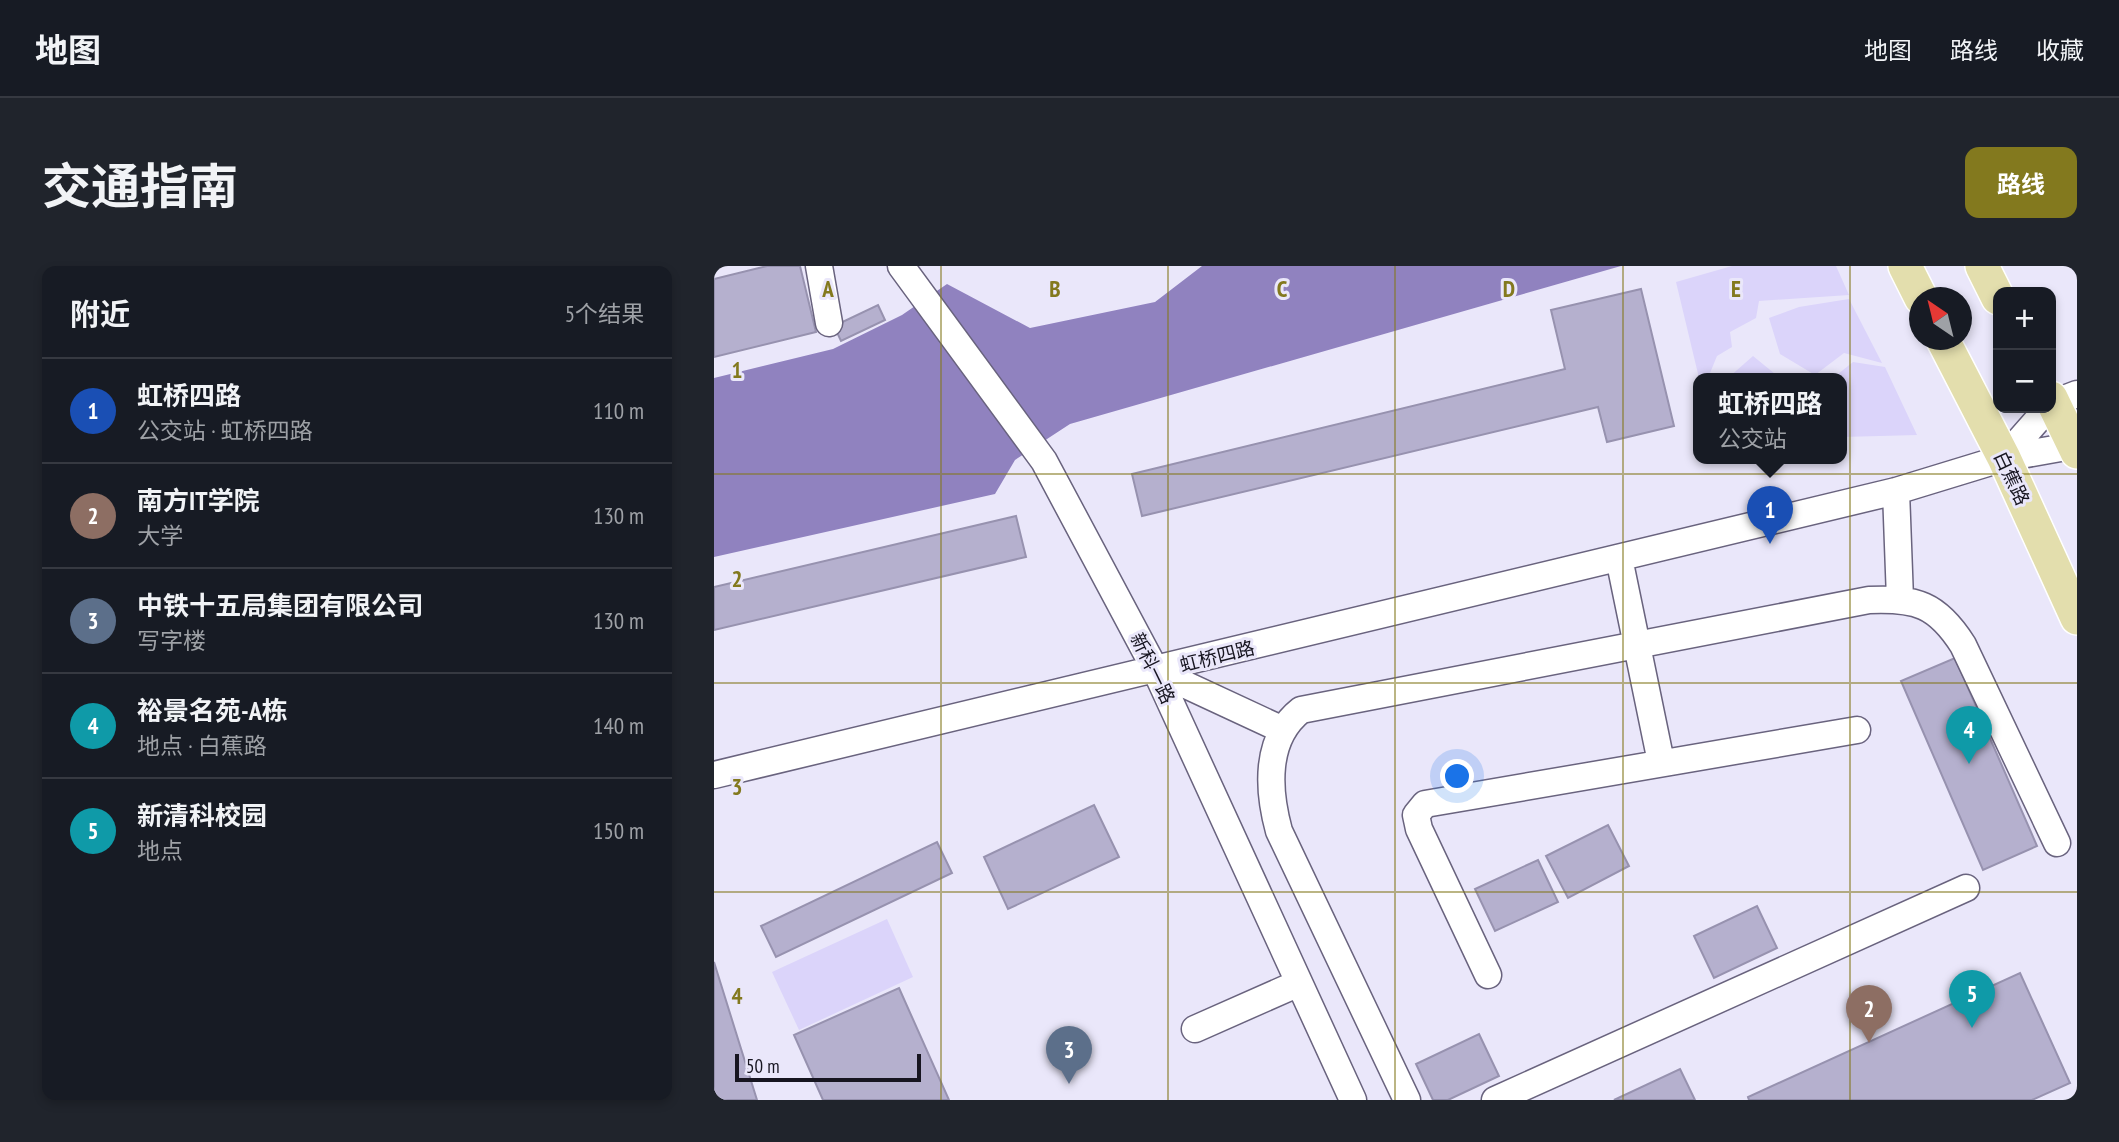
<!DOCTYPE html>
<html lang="zh">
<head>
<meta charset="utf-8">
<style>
  :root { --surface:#171b24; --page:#20242c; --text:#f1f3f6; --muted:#9ea1a6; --line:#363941; --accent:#83791e }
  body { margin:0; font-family:"PT Sans Narrow","Noto Sans SC",sans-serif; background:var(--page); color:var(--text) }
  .controls { position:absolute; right:21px; top:21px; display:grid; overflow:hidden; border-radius:14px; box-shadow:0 4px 10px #0003 }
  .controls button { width:63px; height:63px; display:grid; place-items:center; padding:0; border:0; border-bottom:2px solid var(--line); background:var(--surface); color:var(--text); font:35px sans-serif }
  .compass { position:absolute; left:1195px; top:21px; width:63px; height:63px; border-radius:50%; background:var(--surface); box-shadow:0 4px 10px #0003; rotate:325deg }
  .scale { position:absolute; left:21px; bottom:18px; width:186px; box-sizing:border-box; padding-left:7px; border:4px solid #171520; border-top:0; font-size:19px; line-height:24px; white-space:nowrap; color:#171520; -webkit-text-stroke:5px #eae7fa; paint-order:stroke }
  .you { position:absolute; left:744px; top:511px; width:24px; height:24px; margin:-18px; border:5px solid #fff; border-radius:50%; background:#1a73e8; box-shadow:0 0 0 10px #1a73e833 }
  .badge { display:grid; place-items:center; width:46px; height:46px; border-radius:50%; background:var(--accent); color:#fff; font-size:23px; font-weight:700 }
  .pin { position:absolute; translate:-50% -58px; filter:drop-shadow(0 2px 4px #0008) }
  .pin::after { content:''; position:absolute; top:37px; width:24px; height:21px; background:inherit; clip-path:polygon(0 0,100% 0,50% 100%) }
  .popup { position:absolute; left:979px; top:107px; width:154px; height:91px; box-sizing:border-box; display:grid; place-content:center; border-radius:14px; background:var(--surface); filter:drop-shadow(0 2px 5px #0005); font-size:23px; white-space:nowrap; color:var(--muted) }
  .popup b { font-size:26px; color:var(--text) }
  .popup::after { content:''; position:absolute; left:50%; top:100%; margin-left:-14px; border:14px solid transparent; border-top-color:var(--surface) }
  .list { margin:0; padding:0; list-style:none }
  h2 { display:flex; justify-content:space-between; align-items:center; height:91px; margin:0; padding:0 28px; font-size:30px }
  h2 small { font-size:23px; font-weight:400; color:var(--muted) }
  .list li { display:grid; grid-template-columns:46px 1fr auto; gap:21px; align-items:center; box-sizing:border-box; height:105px; padding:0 28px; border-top:2px solid var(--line) }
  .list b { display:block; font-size:26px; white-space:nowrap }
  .list p { margin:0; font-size:23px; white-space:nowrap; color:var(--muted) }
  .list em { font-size:23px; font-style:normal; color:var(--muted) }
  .map { position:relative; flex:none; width:1363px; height:834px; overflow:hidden; border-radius:14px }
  header { display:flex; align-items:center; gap:42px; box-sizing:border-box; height:98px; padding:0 35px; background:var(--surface); border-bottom:2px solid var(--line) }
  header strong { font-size:33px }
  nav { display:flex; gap:38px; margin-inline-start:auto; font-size:24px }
  .intro { display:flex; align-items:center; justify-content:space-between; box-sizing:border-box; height:168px; padding:0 42px }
  h1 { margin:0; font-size:49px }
  .button { padding:18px 32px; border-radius:14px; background:var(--accent); color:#fff; font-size:24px; font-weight:700 }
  main { display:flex; gap:42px; padding:0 42px }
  aside { flex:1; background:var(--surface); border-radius:14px; box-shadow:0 4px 10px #0003 }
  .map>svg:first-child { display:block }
  .green { fill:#dbd4fa }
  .water { fill:#9082bf }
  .building { fill:#b5b0ce; stroke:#9792af; stroke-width:2 }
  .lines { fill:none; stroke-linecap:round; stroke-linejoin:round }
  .minor-casing { stroke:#69637e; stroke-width:29 }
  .major-casing { stroke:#fff; stroke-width:36 }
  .minor { stroke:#fff; stroke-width:26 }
  .major { stroke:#e3dead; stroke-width:33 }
  .grid { fill:none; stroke:#83791e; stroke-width:2; stroke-opacity:0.55 }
  .labels { text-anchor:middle; stroke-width:6; stroke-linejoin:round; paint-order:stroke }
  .street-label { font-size:19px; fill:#171520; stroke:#eae7fa }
  .grid-label { font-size:23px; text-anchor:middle; font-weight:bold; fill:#83791e; stroke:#eae7fa; stroke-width:6; stroke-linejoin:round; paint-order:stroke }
</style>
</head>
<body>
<header>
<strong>地图</strong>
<nav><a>地图</a><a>路线</a><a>收藏</a></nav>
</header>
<div class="intro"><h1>交通指南</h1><a class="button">路线</a></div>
<main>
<aside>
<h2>附近<small>5个结果</small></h2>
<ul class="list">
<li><span class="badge" style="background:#1a4fb4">1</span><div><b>虹桥四路</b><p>公交站 · 虹桥四路</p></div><em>110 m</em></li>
<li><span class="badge" style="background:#8d6e63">2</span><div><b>南方IT学院</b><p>大学</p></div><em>130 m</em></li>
<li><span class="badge" style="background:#5c6f8a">3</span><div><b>中铁十五局集团有限公司</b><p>写字楼</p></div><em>130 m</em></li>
<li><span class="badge" style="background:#0f9aa8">4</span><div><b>裕景名苑-A栋</b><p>地点 · 白蕉路</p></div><em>140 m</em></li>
<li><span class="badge" style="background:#0f9aa8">5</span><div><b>新清科校园</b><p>地点</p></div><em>150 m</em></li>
</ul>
</aside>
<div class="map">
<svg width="1363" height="834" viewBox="0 0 1363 834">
  <rect width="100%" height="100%" fill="#eae7fa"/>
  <!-- green -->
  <path class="green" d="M1018,0H1122L1135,29L1045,35L1042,52L1016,66L1018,81L1003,90L994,112H985L962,16Z
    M1135,33L1168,97L1130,87L1101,109L1066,88L1055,52L1085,41Z
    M1039,90L1066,112H1014Z
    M1139,96L1171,101L1203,169L1128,171V112H1119Z
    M173,653L199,711L85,764L58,706Z"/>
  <!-- water -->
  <path class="water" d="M488,0H907L356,158L301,194L281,228L0,291V112L119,83L188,49L233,18L316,62L441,36Z"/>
  <!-- building -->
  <path class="building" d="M53,0H86L102,66L0,91V13Z
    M927,23L960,160L893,176L884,141L428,250L418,208L851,103L837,44Z
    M164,39L171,54L127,75L120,60Z
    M302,250L312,291L0,364V321Z
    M1241,392L1323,580L1269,604L1187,415Z
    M380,539L405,591L294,643L270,591Z
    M894,559L915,600L854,632L832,590Z
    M223,576L238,607L62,691L47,660Z
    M824,594L844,636L781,665L761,623Z
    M1043,640L1063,682L1000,712L980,670Z
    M0,696L43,834H0Z
    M1306,707L1356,817L1318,834H1035L1034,831Z
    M185,722L235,834H109L80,769Z
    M765,768L785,810L734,834H719L702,798Z
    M966,803L981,834H900Z"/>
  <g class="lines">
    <!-- minor casing -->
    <g class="minor-casing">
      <path id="minor" d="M105,0L115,57
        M187,0L330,195L442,405L639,834
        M1337,138L1363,128
        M1290,192L1334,142
        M1182,225L1186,333
        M905,292L947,496
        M442,405L569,464
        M0,509L1182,225L1290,192L1363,179
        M774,709L705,563L702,549L711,538L1143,464
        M481,763L585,717
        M693,834L565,565C554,525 550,473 587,444L1155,334C1202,332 1223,338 1249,379L1343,577
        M781,834L1252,622"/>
    </g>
    <!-- major casing -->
    <g class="major-casing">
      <path id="major" d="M1191,0L1207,32
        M1268,0L1284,32
        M1229,74L1290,192L1363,352
        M1337,132L1363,186"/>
    </g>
    <!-- minor -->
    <use href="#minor" class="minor"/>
    <!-- major -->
    <use href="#major" class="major"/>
  </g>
  <!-- grid -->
  <path class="grid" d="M227,0V834M454,0V834M681,0V834M909,0V834M1136,0V834M0,208H1363M0,417H1363M0,626H1363"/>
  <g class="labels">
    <!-- street labels -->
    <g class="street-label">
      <text transform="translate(1298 212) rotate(65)" y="7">白蕉路</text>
      <text transform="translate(503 390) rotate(-14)" y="7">虹桥四路</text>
      <text transform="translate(439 402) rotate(64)" y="7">新科一路</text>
    </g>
  </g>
  <g class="grid-label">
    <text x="114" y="31">A</text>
    <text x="341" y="31">B</text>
    <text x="568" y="31">C</text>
    <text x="795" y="31">D</text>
    <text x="1022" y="31">E</text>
    <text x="23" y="112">1</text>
    <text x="23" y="321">2</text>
    <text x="23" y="529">3</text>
    <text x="23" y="738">4</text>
  </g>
</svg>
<div class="controls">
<button>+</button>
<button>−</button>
</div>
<svg class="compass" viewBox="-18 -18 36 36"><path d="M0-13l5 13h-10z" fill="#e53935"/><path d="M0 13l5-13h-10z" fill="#9ea1a6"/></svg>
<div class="scale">50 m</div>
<div class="you"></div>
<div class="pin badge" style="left:1056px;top:278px;background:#1a4fb4">1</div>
<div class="popup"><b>虹桥四路</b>公交站</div>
<div class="pin badge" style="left:1155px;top:777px;background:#8d6e63">2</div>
<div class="pin badge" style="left:355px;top:818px;background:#5c6f8a">3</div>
<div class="pin badge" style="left:1255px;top:498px;background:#0f9aa8">4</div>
<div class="pin badge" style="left:1258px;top:762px;background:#0f9aa8">5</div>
</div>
</main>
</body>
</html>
